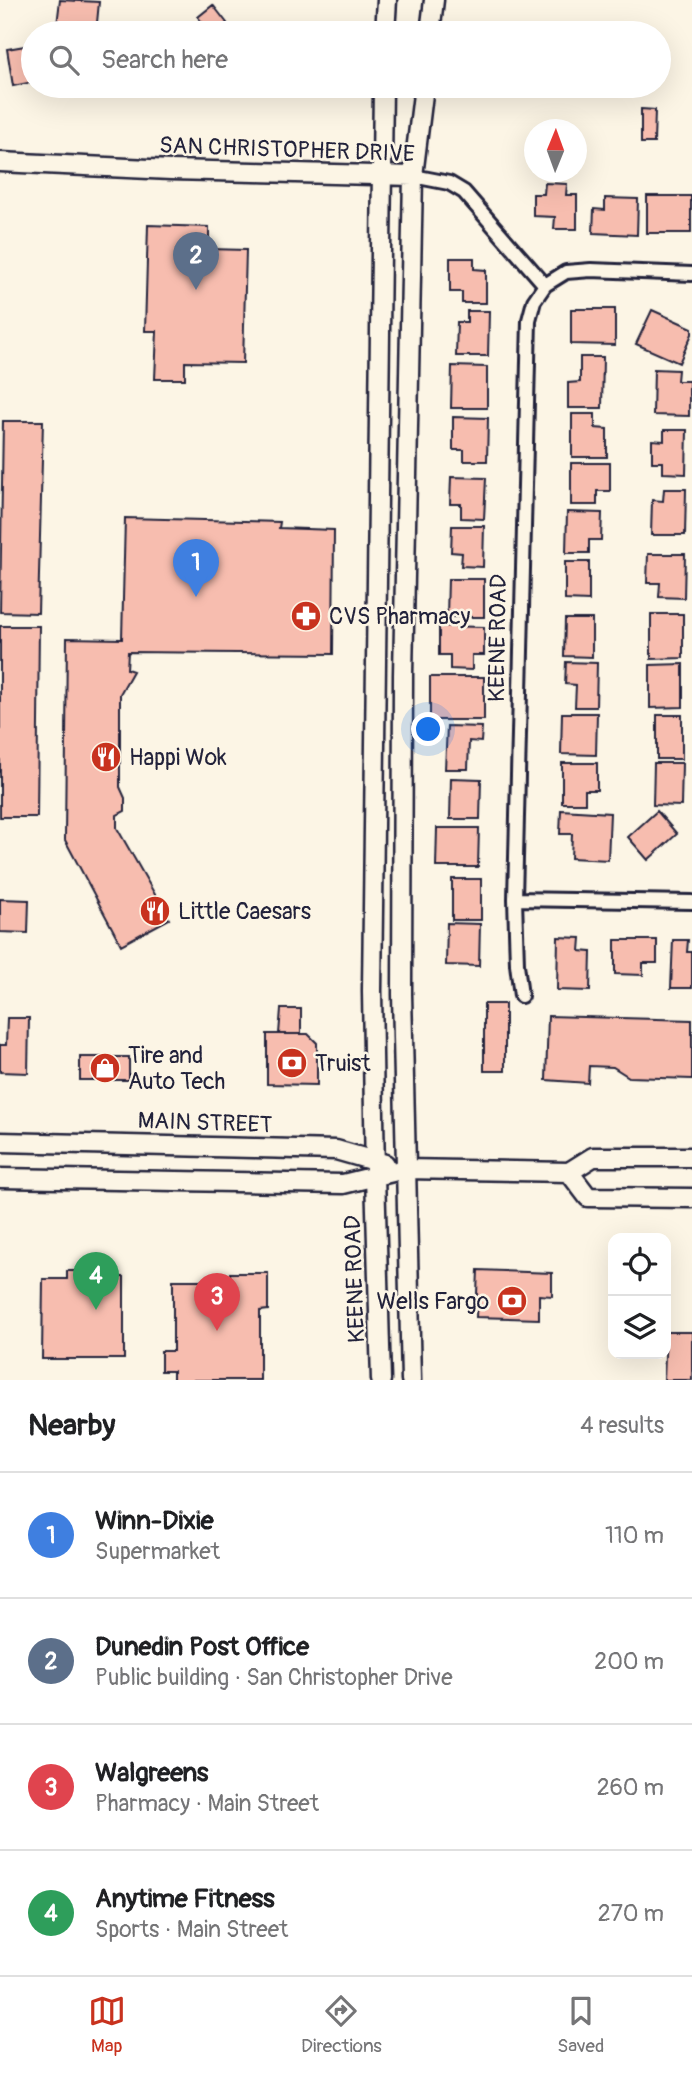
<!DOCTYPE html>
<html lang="en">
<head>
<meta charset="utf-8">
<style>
  :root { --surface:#fff; --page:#f2f2f2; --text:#202124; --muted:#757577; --line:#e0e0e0; --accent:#c8321e }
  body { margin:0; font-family:Pangolin,sans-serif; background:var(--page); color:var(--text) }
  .controls { position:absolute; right:21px; bottom:21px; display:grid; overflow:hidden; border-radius:14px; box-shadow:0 7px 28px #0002 }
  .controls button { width:63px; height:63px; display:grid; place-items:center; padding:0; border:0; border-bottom:2px solid var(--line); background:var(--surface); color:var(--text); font:35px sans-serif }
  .compass { position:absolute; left:524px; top:119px; width:63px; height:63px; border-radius:50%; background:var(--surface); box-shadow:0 7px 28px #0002; rotate:1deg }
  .you { position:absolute; left:429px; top:730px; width:24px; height:24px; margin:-18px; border:5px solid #fff; border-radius:50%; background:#1a73e8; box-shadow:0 0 0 10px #1a73e833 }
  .badge { display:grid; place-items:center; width:46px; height:46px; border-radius:50%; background:var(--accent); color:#fff; font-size:23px; font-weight:700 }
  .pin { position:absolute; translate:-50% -58px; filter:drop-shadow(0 2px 4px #0008) }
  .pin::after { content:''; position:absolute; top:37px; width:24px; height:21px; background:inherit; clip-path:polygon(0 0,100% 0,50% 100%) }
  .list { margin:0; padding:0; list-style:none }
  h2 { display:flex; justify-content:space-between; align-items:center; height:91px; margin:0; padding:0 28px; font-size:30px }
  h2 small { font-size:23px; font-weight:400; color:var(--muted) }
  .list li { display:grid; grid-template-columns:46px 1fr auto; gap:21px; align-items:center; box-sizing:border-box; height:126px; padding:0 28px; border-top:2px solid var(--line) }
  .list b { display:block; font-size:26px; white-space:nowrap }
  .list p { margin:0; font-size:23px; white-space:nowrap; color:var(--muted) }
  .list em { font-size:23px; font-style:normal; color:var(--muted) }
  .icon { flex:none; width:38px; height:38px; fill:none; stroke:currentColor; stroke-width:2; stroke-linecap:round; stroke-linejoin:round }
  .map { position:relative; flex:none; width:692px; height:1380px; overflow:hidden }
  .search { position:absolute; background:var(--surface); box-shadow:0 7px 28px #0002; left:21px; right:21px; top:21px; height:77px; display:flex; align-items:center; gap:18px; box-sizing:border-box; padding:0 24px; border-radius:38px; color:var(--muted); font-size:26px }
  .sheet { height:595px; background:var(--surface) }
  nav { display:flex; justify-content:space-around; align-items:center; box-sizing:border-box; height:98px; border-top:2px solid var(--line); background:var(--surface); font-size:19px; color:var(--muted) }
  nav a { display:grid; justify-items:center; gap:4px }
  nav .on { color:var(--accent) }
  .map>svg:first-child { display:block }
  .building { fill:#f7bdaf; stroke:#22223b; stroke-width:2 }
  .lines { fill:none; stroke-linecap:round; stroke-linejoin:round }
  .street-casing { stroke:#22223b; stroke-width:18 }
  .secondary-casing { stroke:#22223b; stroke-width:23 }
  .street { stroke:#fcf5e5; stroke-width:12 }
  .secondary { stroke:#fcf5e5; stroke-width:18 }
  .labels { text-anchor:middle; stroke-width:5; stroke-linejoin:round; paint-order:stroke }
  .street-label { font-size:23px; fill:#22223b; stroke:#fcf5e5 }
  .poi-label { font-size:23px; fill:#22223b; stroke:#fcf5e5; text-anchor:start }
</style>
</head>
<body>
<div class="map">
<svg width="692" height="1380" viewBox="0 0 692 1380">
  <rect width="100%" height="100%" fill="#fcf5e5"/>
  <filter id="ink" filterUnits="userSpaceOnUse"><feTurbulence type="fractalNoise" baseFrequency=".0143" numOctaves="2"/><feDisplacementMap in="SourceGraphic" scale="14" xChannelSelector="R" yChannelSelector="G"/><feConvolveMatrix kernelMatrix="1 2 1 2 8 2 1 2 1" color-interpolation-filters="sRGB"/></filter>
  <g filter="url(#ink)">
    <!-- building -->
    <path class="building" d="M60,0L99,2L96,33H56Z
      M213,5L227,23L215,33H210L198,17Z
      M25,46L26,54L33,52V82L13,86L7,49Z
      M641,109L655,110L654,143H641Z
      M545,183L567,184L566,195H577V229H554L555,217L533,216V194H544Z
      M647,196H691V233H647Z
      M605,198L638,199L637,235L593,233L594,209L605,210Z
      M148,225L209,227V249L246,250L243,363L185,362V379H155L157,331H145Z
      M450,258H474V269L486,270V303H462V292H450Z
      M571,309H615V345L571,344Z
      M652,310L692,328V334L679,363L636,344Z
      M467,311H489L488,356H456L457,322H467Z
      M580,357H603L602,408H568V383L580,382Z
      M452,366L487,367V408H451Z
      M654,369L678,370L677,381H689V416L653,415Z
      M572,414H595V428L607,429V457H572Z
      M453,417L488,418L487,461H464V450H453Z
      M3,421H43L38,613L0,612Z
      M664,430H687L686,474L663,473V462H652V440L664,441Z
      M571,463H610V491H597V505H571Z
      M451,477L486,478L484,519L461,518V504H450Z
      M664,489H686L685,535H651L652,500L663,501Z
      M567,512L602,513L601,540H589V553H566Z
      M125,518L280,522L279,528L334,530L333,654L128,652L127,669L133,671L120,694V787L125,798V811L117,815V828L169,919L121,945L65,840L67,638L122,639Z
      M452,526H484L483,567L461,566L462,553L451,552Z
      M648,554H685L684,598L659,597L660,583H647Z
      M565,562H589V601L565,600Z
      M448,579H484V617H447Z
      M651,614H683V658L651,659Z
      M565,619H592V657L564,656Z
      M0,626H39L37,817H0Z
      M439,626L484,627V655H472V670L450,669V655H439Z
      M566,662L597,663L596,707H575L576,685L565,684Z
      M683,664V707L650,708V665Z
      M430,677H484V720H430Z
      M562,713H597L596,755L561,754Z
      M657,715H682V759H657Z
      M447,726L482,727L481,742L469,741L468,769H445Z
      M562,763H597V790H585V803H562Z
      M654,763H682L681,806L653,805Z
      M451,778L481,779L480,819H450Z
      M561,810L610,813L608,860L571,858L572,834H560Z
      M657,811L677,834L648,860L628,837Z
      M437,828H479L478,867H436Z
      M452,879H481V920H452Z
      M0,899L29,900L28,933L0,932Z
      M447,923L480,924L479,966L446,965Z
      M558,937L581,938L580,951L591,952L590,991L557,990Z
      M615,940H657V963H643V975L615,974Z
      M673,940H688L687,952H692V988H671Z
      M484,1004H505V1071H484Z
      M281,1009H301V1034H279Z
      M548,1016L692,1020V1079L629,1077L613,1067L589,1066L588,1083L546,1080Z
      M7,1018H29L28,1073L0,1072V1045H6Z
      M267,1034H308L317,1043V1085L267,1084Z
      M80,1057H129V1080H80Z
      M478,1270L552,1273V1296L539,1295V1319L476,1317Z
      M67,1271H95V1277H124V1359H42L43,1279H67Z
      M230,1273H268V1310L260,1311V1380H173V1371H161V1351H173V1280H230Z
      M666,1332H692V1380H664Z"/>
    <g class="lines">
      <!-- street casing -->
      <g class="street-casing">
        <path id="street" d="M413,176L449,183L464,192L545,285L566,272L591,270L692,274
          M515,899L692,902
          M521,996L517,964L515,899L529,320L534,301L545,285"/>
      </g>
      <!-- secondary casing -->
      <g class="secondary-casing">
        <path id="secondary" d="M385,33L387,0
          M430,33L434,0
          M0,162L171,170L413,176
          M0,1142L336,1150L385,1164
          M569,1172L588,1197L692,1198
          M0,1178L343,1184L405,1169L569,1172L593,1157H692
          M381,1380L375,1176L372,991L383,86
          M411,1380L402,994L403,675L413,176L424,86"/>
      </g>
      <!-- street -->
      <use href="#street" class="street"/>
      <!-- secondary -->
      <use href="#secondary" class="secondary"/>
    </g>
  </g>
  <!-- icons -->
  <defs>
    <g id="pharmacy-disc" transform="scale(1.575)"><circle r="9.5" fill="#c8321e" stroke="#fcf5e5"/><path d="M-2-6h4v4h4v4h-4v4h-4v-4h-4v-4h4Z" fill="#fff"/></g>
    <g id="restaurant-disc" transform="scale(1.575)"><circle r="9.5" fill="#c8321e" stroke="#fcf5e5"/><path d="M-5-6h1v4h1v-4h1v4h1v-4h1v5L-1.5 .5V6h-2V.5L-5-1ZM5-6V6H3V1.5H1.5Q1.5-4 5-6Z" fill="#fff"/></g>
    <g id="bank-disc" transform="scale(1.575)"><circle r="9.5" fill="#c8321e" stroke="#fcf5e5"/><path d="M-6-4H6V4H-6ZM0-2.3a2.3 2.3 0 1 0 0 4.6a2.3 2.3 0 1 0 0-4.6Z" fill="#fff"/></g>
    <g id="shop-disc" transform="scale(1.575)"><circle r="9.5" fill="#c8321e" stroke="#fcf5e5"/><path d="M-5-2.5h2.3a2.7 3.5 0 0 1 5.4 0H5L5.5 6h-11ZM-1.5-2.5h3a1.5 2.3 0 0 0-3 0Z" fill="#fff"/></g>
  </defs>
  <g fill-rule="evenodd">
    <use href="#pharmacy-disc" x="306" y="616"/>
    <use href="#restaurant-disc" x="106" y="757"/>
    <use href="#restaurant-disc" x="155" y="911"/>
    <use href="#bank-disc" x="292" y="1063"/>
    <use href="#shop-disc" x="105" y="1068"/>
    <use href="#bank-disc" x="512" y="1301"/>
  </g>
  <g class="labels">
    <!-- street labels -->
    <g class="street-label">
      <text transform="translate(287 149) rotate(2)" y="8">SAN CHRISTOPHER DRIVE</text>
      <text transform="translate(497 638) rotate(-89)" y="8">KEENE ROAD</text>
      <text transform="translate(205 1122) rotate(2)" y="8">MAIN STREET</text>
      <text transform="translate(354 1279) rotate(-92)" y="8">KEENE ROAD</text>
    </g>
    <!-- poi labels -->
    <g class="poi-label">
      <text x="329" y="624">CVS Pharmacy</text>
      <text x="129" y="765">Happi Wok</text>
      <text x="178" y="919">Little Caesars</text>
      <text x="128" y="1063">Tire and<tspan x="128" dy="26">Auto Tech</tspan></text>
      <text x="315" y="1071">Truist</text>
      <text x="489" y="1309" text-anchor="end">Wells Fargo</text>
    </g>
  </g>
</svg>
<div class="controls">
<button><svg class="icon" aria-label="locate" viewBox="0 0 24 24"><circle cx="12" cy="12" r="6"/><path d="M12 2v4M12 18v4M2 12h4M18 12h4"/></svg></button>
<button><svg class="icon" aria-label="layers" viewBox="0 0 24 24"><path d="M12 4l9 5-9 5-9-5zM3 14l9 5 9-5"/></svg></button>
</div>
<svg class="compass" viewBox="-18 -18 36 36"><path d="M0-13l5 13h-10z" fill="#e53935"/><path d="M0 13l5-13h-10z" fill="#757577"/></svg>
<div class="you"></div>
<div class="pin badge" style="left:196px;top:597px;background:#3f7fe0">1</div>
<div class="pin badge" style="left:196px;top:290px;background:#5c6f8a">2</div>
<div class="pin badge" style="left:217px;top:1331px;background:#e0444e">3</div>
<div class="pin badge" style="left:96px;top:1310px;background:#2e9e5b">4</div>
<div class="search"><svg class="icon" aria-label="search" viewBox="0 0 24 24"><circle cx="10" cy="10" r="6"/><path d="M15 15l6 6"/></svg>Search here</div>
</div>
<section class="sheet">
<h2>Nearby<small>4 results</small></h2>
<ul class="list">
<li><span class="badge" style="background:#3f7fe0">1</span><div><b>Winn-Dixie</b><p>Supermarket</p></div><em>110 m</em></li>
<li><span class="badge" style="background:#5c6f8a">2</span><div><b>Dunedin Post Office</b><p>Public building · San Christopher Drive</p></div><em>200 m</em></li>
<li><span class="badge" style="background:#e0444e">3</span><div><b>Walgreens</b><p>Pharmacy · Main Street</p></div><em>260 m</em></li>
<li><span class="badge" style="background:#2e9e5b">4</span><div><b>Anytime Fitness</b><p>Sports · Main Street</p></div><em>270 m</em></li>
</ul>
</section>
<nav>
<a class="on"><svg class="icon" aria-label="map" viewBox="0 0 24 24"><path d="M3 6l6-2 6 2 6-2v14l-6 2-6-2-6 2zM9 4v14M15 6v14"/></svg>Map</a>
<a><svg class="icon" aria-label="directions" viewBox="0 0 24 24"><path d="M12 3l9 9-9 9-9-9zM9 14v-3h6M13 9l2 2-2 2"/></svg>Directions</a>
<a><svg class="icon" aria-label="saved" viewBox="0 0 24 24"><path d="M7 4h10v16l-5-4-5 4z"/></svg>Saved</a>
</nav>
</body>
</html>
